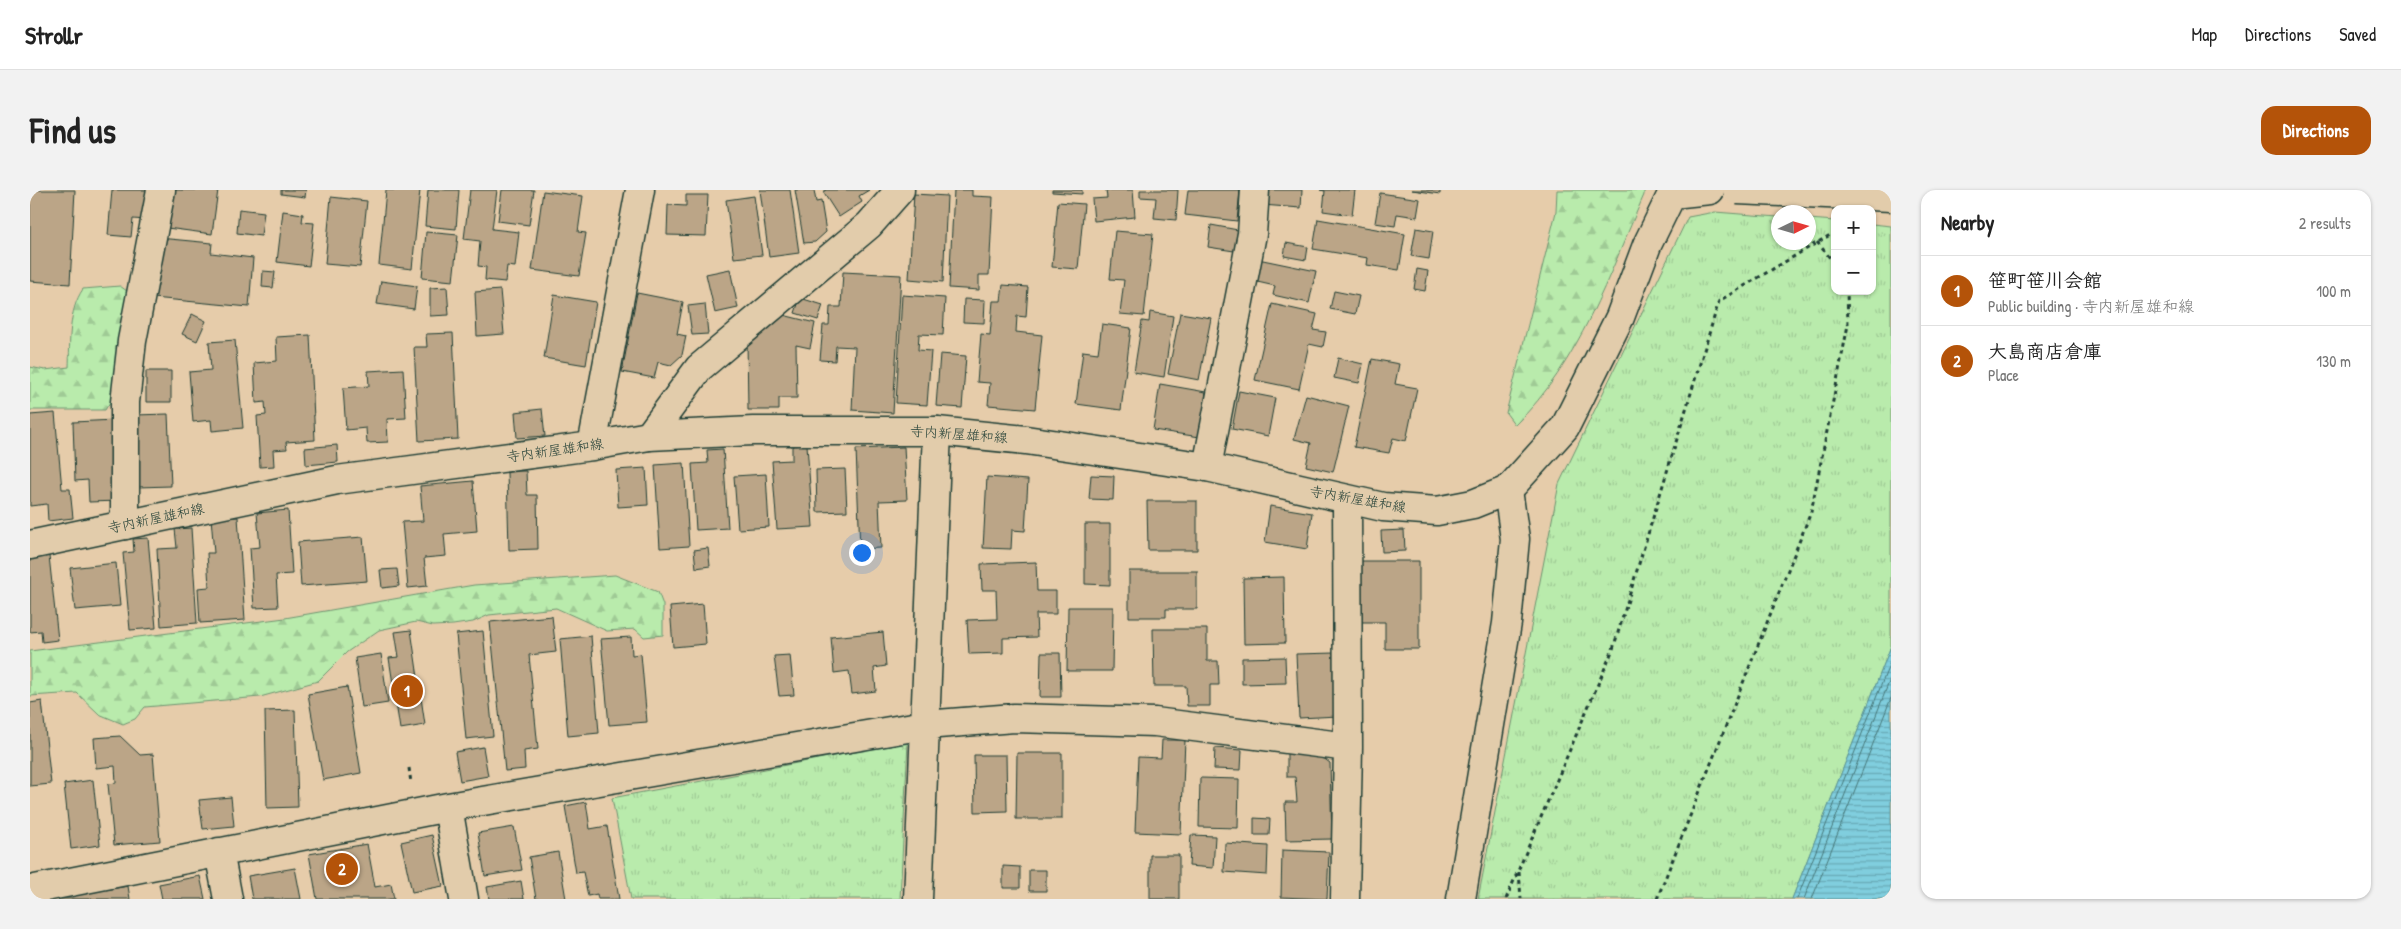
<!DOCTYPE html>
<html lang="en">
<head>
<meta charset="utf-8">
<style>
  :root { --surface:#fff; --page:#f2f2f2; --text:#222; --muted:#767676; --line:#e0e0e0; --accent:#b45309 }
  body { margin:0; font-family:"Patrick Hand","Klee One",sans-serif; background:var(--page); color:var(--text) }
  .controls { position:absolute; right:15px; top:15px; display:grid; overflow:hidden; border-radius:10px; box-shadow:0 1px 4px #0004 }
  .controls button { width:45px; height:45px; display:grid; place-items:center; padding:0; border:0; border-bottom:1px solid var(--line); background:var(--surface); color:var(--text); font:25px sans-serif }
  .compass { position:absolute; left:1741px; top:15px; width:45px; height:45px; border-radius:50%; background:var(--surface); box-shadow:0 1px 4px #0004; rotate:85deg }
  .you { position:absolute; left:831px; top:362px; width:18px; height:18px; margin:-12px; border:4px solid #fff; border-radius:50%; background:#1a73e8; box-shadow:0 0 0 8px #1a73e833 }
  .badge { display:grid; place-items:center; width:32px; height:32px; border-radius:50%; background:var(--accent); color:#fff; font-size:16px; font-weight:700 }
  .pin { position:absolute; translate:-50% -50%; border:2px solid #fff; box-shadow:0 1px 5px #0006 }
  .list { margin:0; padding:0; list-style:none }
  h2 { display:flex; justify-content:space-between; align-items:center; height:65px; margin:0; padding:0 20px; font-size:21px }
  h2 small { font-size:16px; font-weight:400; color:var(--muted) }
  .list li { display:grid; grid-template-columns:32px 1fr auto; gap:15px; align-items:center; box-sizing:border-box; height:70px; padding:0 20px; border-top:1px solid var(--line) }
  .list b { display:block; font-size:19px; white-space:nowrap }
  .list p { margin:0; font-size:16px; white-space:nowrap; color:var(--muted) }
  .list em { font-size:16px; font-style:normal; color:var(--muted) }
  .map { position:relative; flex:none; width:1861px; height:709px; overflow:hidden; border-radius:15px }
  header { display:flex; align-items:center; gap:30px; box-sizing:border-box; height:70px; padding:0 25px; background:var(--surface); border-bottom:1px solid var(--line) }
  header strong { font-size:24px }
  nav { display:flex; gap:28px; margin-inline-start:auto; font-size:18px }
  .intro { display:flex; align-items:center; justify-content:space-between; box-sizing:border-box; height:120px; padding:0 30px }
  h1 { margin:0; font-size:35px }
  .button { padding:12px 22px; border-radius:15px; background:var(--accent); color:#fff; font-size:18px; font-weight:700 }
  main { display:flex; gap:30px; padding:0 30px }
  aside { flex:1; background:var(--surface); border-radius:15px; box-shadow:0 1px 4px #0004 }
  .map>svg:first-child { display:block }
  .grass { fill:url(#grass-tufts); stroke:#6c9470 }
  .forest { fill:url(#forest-firs); stroke:#6c9470 }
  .water { fill:url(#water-rules); stroke:#59949a }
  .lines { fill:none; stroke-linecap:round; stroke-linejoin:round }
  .shore { stroke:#467778; stroke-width:1 }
  .building { fill:#bba587; stroke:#1f3d34 }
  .minor-casing { stroke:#1f3d34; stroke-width:31 }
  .tertiary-casing { stroke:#1f3d34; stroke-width:31 }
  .primary-casing { stroke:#1f3d34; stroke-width:31 }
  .path { stroke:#1f3d34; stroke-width:3; stroke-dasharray:4 4; stroke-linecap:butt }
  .minor { stroke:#e2ccab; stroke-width:28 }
  .tertiary { stroke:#e2ccab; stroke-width:28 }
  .primary { stroke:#e2ccab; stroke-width:28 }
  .primary-bridge-casing { stroke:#1f3d34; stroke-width:31; stroke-linecap:butt }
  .primary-bridge { stroke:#e2ccab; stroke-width:28 }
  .labels { text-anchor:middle; stroke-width:4.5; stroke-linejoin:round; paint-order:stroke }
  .street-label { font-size:14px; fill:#1f3d34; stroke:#e2ccab }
</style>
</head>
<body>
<header>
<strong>Strollr</strong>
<nav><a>Map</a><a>Directions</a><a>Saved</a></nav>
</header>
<div class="intro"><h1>Find us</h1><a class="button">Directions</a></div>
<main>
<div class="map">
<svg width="1861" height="709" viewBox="0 0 1861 709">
  <defs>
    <pattern id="grass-tufts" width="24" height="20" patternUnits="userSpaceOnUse" patternTransform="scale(1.25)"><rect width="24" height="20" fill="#b9ebac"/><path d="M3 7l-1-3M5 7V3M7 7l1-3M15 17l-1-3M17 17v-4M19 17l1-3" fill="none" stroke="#9fca95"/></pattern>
    <pattern id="forest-firs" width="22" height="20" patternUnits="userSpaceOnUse" patternTransform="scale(1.25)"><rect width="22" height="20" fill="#b9ebac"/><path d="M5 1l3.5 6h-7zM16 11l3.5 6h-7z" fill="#9fca95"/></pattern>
    <pattern id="water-rules" width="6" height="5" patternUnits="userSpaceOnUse" patternTransform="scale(1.25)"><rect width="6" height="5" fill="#80cede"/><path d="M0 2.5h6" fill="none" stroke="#68a8b5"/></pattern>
  </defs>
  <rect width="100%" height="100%" fill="#e6ccaa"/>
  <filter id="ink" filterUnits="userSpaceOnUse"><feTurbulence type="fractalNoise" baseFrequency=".02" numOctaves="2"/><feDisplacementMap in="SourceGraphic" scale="10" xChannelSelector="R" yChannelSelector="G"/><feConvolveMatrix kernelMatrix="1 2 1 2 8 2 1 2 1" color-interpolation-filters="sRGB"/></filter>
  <g filter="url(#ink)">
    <!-- grass -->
    <path class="grass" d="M1685,22L1748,27V52H1778L1779,29L1805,31V101H1842V34L1861,36V456L1762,709H1448L1529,294L1658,27Z
      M878,552L870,709H601L582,608Z"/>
    <!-- forest -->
    <path class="forest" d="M1527,0H1614V5C1579,84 1549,174 1485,235L1476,223L1526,22Z
      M90,96L101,104L83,192L82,209L75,220H0V177L15,180L39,177C40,152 38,121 53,99Z
      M585,385L628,402L633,415V445L614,447L605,439L577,441L526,418L459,425L443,432L423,435L403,436L386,432L349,440L317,462L288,491L230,507L115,517L105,529L93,534L69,524L47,503L0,506V461L255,428L444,395Z"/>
    <!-- water -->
    <path class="water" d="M1861,456V709H1762Z"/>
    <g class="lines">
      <!-- shore -->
      <path class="shore" d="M1767,709L1861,470
        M1774,709L1861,487
        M1782,709L1861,508"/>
    </g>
    <!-- building -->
    <path class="building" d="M0,0H45L40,94L0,91Z
      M82,0H119L116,30L103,29L101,47L78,45Z
      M143,0H188L182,44L137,38Z
      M251,0H276L275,7L251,4Z
      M356,0H390L382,79L349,75Z
      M398,0H429L426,39L395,36Z
      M440,0H467L462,39L489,42L485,77L477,76L475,92L455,90L456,77L448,76L450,51L434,49Z
      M472,0H504L499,35L468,31Z
      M730,0H760L769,63L739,67Z
      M765,0H784L786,12L791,11L796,42L785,52L774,53Z
      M796,0H839L829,6L832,12L809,27L793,2Z
      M924,0H942V6L963,7L959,85H949V100L919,98Z
      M1022,0H1052V4L1022,2Z
      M1076,0H1103L1105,27L1064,31L1062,9L1077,8Z
      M1110,0H1148L1146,30L1124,28L1126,8L1110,7Z
      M1158,0H1210L1207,31L1155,25Z
      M1233,0H1272L1271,18L1232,15Z
      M1290,0H1325L1322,25L1293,21L1295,1Z
      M1382,0H1410V4Z
      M513,1L553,6L548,42L556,43L549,86L502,80Z
      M1350,3L1390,9L1387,27L1367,24L1365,36L1345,33Z
      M884,4L917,6L913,92L879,89Z
      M656,5H678L676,46L637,45L638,15L656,16Z
      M724,6L732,65L704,68L696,10Z
      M301,7L337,11L330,77L295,74Z
      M1028,12L1054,14L1048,79L1022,77Z
      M209,19L234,22L231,46L207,43Z
      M253,21L273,24L272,32L284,33L279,76L247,72Z
      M1288,29L1375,44L1369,80L1337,75L1338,68L1283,59Z
      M1181,35L1208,40L1204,61L1178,57Z
      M1386,38L1403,41L1399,69L1381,66Z
      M1085,41L1123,44L1114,126L1090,124L1094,90L1080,89Z
      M396,42L428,45L423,91L392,88Z
      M129,48L182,53L181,63L223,68L219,117L123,108Z
      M1256,53L1278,57L1276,70L1254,66Z
      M1228,69L1286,81L1279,113L1243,105L1245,96L1223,91Z
      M700,79L708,118L685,123L676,84Z
      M1387,79L1398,81L1395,101L1384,99Z
      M233,81L245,82L243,98L232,97Z
      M813,82L871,85L863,223L822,220L825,157L806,156L805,171L790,170L793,135H799L800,117H811Z
      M351,91L387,96L384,119L347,114Z
      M973,95L998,97L996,127L987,126L986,142L1012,145L1005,219L958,215L960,193L947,192L951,144L960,145L963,111H971Z
      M417,97L419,125L400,126V98Z
      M470,100L474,144L447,146L445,102Z
      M1304,101L1329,106L1325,124L1300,119Z
      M607,103L653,112L647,144L656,146L652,165L641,175L628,172L624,188L592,182Z
      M524,105L566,112L556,175L514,168Z
      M872,105L915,108L913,145L889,144L888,160L901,161L897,215L866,213Z
      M770,108L793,115L788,130L765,123Z
      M934,109L955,110L954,133L933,132Z
      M675,114L678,144L662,145L658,116Z
      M1242,114L1287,124L1283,140L1296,142L1293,157L1279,154L1269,199L1225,190Z
      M1120,122L1143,126L1134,187L1104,182L1112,131L1119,132Z
      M1150,123L1181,128L1169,190L1138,184Z
      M162,124L176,131L167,151L152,144Z
      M749,124L785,133L780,158L766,155L767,208H749V220H718L717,149Z
      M1072,134L1101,138L1091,220L1046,214L1053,161L1068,163Z
      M423,143L428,249L389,251L384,157H397L396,144Z
      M280,145L285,250L256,252L257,259L243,260L244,276L230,277L227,226L236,225L235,212L226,213L224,173L247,171L246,147Z
      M205,150L213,238L182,241L181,230L163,232L159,182L181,180L179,152Z
      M910,164L936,166L932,218L906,216Z
      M1308,168L1333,174L1329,193L1304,188Z
      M1342,169L1369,174L1365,194L1387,198L1376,251L1363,248L1359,263L1324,257Z
      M373,179L376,228L357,229L358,252L337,253L336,238L316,240L313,198L339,196L338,181Z
      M116,181H141V212H116Z
      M1130,194L1176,202L1170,247L1123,240Z
      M1209,201L1245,208L1238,246L1202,239Z
      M1276,205L1319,216L1303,282L1276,276L1281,253L1264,249Z
      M512,219L515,246L487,248L485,222Z
      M25,223L32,299H40L43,328L18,331L17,314L0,316V225Z
      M138,224L141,296L108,297L105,225Z
      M85,230L88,311L59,312L58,290L45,291L43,232Z
      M307,255L308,272L276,275L275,258Z
      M777,255L783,337L747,339L742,271L762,270V256Z
      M874,257L877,310L849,311L851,358L830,359L826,259Z
      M693,259L698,338L666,340L662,274L678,273L677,260Z
      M654,273L659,356L630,358L625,275Z
      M616,278L618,315L588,317L586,280Z
      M815,279L817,321L787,322L786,280Z
      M477,281H496L497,305H507L508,359L479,360Z
      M736,284L739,337L708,339L704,286Z
      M1061,285L1084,286L1083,310L1059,309Z
      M957,287L998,290L995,341L982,340L981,359L953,358Z
      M443,291L447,341L414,344L416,366L394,368L397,396L378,398L372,332L393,331L390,296Z
      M1117,311H1167V360H1118Z
      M1240,316L1282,323L1277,359L1235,352Z
      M258,320L262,384L246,385L248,417L224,418L220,358L230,357L227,323Z
      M208,327L215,430L170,433L168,398L179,397L177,363H184L181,328Z
      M1055,334H1080V395L1055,394Z
      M161,338L167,433L131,436L127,359L147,358L145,339Z
      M1374,340L1375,361L1352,362L1351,341Z
      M333,347L337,391L271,396L268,352Z
      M118,348L126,438L100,440L93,363L104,362L103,349Z
      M678,358L680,376L666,378L664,360Z
      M19,366L28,450L12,452L11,441L0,442V368Z
      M1331,371H1389V459H1355V432H1330Z
      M1006,372L1007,401H1026V424H1006L1007,447L973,448V463L939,464L937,430L967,429L966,400H952L951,374Z
      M86,373L90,416L45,420L40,378Z
      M367,379L369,396L352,398L350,380Z
      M1099,381H1167V419H1136V427H1099Z
      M1254,387L1255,453L1214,454L1213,388Z
      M673,414L676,454L643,457L640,417Z
      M1038,417H1083L1082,481H1037Z
      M522,426L526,462L499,465L508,559L494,561L495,579L475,581L460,432Z
      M1123,439H1177V471H1188L1189,495H1180V516H1157L1156,496H1124Z
      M381,440L395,535L370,539L359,468L369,467L365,442Z
      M453,441L463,546L436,549L426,444Z
      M853,442L856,476L844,478L846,501L822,504L819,481L804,483L801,447Z
      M561,446L569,543L538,546L530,449Z
      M601,447L602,465L611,464L617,532L579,535L571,449Z
      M1011,463H1030L1031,507H1010Z
      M1305,463L1308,526L1269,528L1266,464Z
      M351,464L358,513L332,517L325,468Z
      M760,465L764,505L749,506L744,466Z
      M1255,467L1256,493L1212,494V468Z
      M317,497L331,583L293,590L278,504Z
      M12,511L21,594L0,596V513Z
      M265,520L268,617L237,618L235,521Z
      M90,546L110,565L123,564L130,651L84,655L78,594L86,593L85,576L66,578L64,548Z
      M1132,550H1155L1151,644L1105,642L1108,567L1131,568Z
      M453,557L458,586L430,591L425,562Z
      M1185,558L1212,560L1211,580L1184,579Z
      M1284,561L1300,573L1302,649L1256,650L1255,612H1267L1265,587H1257V562Z
      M987,563H1032V629H986Z
      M944,565H976L977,621L945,622Z
      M1170,588L1209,589L1208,638L1169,637Z
      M63,590L70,655L41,659L34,594Z
      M201,607L204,636L173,639L169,610Z
      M556,612L560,639L577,636L589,709H568L567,704L558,706L553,682L546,683L535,616Z
      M1224,628L1240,629L1239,645H1224Z
      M484,637L492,680L455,686L448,643Z
      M402,645L413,696L382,702L371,652Z
      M1161,645L1185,646L1183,678L1159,676Z
      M1195,653L1238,656L1237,685L1194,682Z
      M337,654L345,697L361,694L364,709H287L279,664Z
      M1252,660L1299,662L1297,709L1251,707Z
      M528,662L536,709H506L499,667Z
      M1120,665H1149V709H1120Z
      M973,676L990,677V698H973Z
      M265,678L271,709H222L218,686Z
      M999,680H1016V701H999Z
      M170,686L175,709H132L129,694Z
      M491,691L494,709H459L457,697Z
      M98,696L100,709H23Z"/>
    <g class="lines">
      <!-- minor casing -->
      <g class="minor-casing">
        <path id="minor" d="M619,246L669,178L839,35L870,0
          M562,256L610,0
          M1177,277L1222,44L1225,0
          M95,335V212L102,151L131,0
          M418,617L434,709
          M189,662L198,709
          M0,700L418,617L895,535L984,528L1125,532L1318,557
          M888,709L907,241
          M1315,709L1318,557L1317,310"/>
      </g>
      <!-- tertiary casing -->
      <g class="tertiary-casing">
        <path id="tertiary" d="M1431,709L1477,433L1485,349L1478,300"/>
      </g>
      <!-- primary casing -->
      <g class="primary-casing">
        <path id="primary" d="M0,355L307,290L562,256L619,246L723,241H907L996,250L1177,277L1353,317L1407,321L1443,314L1478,300L1535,237L1590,127L1617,55L1642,4L1680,0"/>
      </g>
      <!-- path -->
      <path class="path" d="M1787,52L1805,74
        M379,578L381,593
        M1489,682L1491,709
        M1476,709L1583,459L1689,111L1805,42
        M1627,709L1781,322L1818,135L1817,101"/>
      <!-- minor -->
      <use href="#minor" class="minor"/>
      <!-- tertiary -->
      <use href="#tertiary" class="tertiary"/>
      <!-- primary -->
      <use href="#primary" class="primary"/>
      <!-- primary-bridge casing -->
      <g class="primary-bridge-casing">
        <path id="primary-bridge" d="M1707,0L1861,7"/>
      </g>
      <!-- primary-bridge -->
      <use href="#primary-bridge" class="primary-bridge"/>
    </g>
  </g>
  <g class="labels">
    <!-- street labels -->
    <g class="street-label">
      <text transform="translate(929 244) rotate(4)" y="5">寺内新屋雄和線</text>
      <text transform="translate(525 260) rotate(-8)" y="5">寺内新屋雄和線</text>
      <text transform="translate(1328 309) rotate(10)" y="5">寺内新屋雄和線</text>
      <text transform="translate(126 328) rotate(-12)" y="5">寺内新屋雄和線</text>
    </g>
  </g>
</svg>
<div class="controls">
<button>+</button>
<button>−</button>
</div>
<svg class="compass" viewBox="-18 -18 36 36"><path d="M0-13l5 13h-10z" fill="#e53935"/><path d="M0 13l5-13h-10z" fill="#767676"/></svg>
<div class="you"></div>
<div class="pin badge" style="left:377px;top:501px">1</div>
<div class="pin badge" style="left:312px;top:679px">2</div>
</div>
<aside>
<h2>Nearby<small>2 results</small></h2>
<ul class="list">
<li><span class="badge">1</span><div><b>笹町笹川会館</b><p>Public building · 寺内新屋雄和線</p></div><em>100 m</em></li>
<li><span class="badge">2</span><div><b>大島商店倉庫</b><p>Place</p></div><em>130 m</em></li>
</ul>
</aside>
</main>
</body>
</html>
